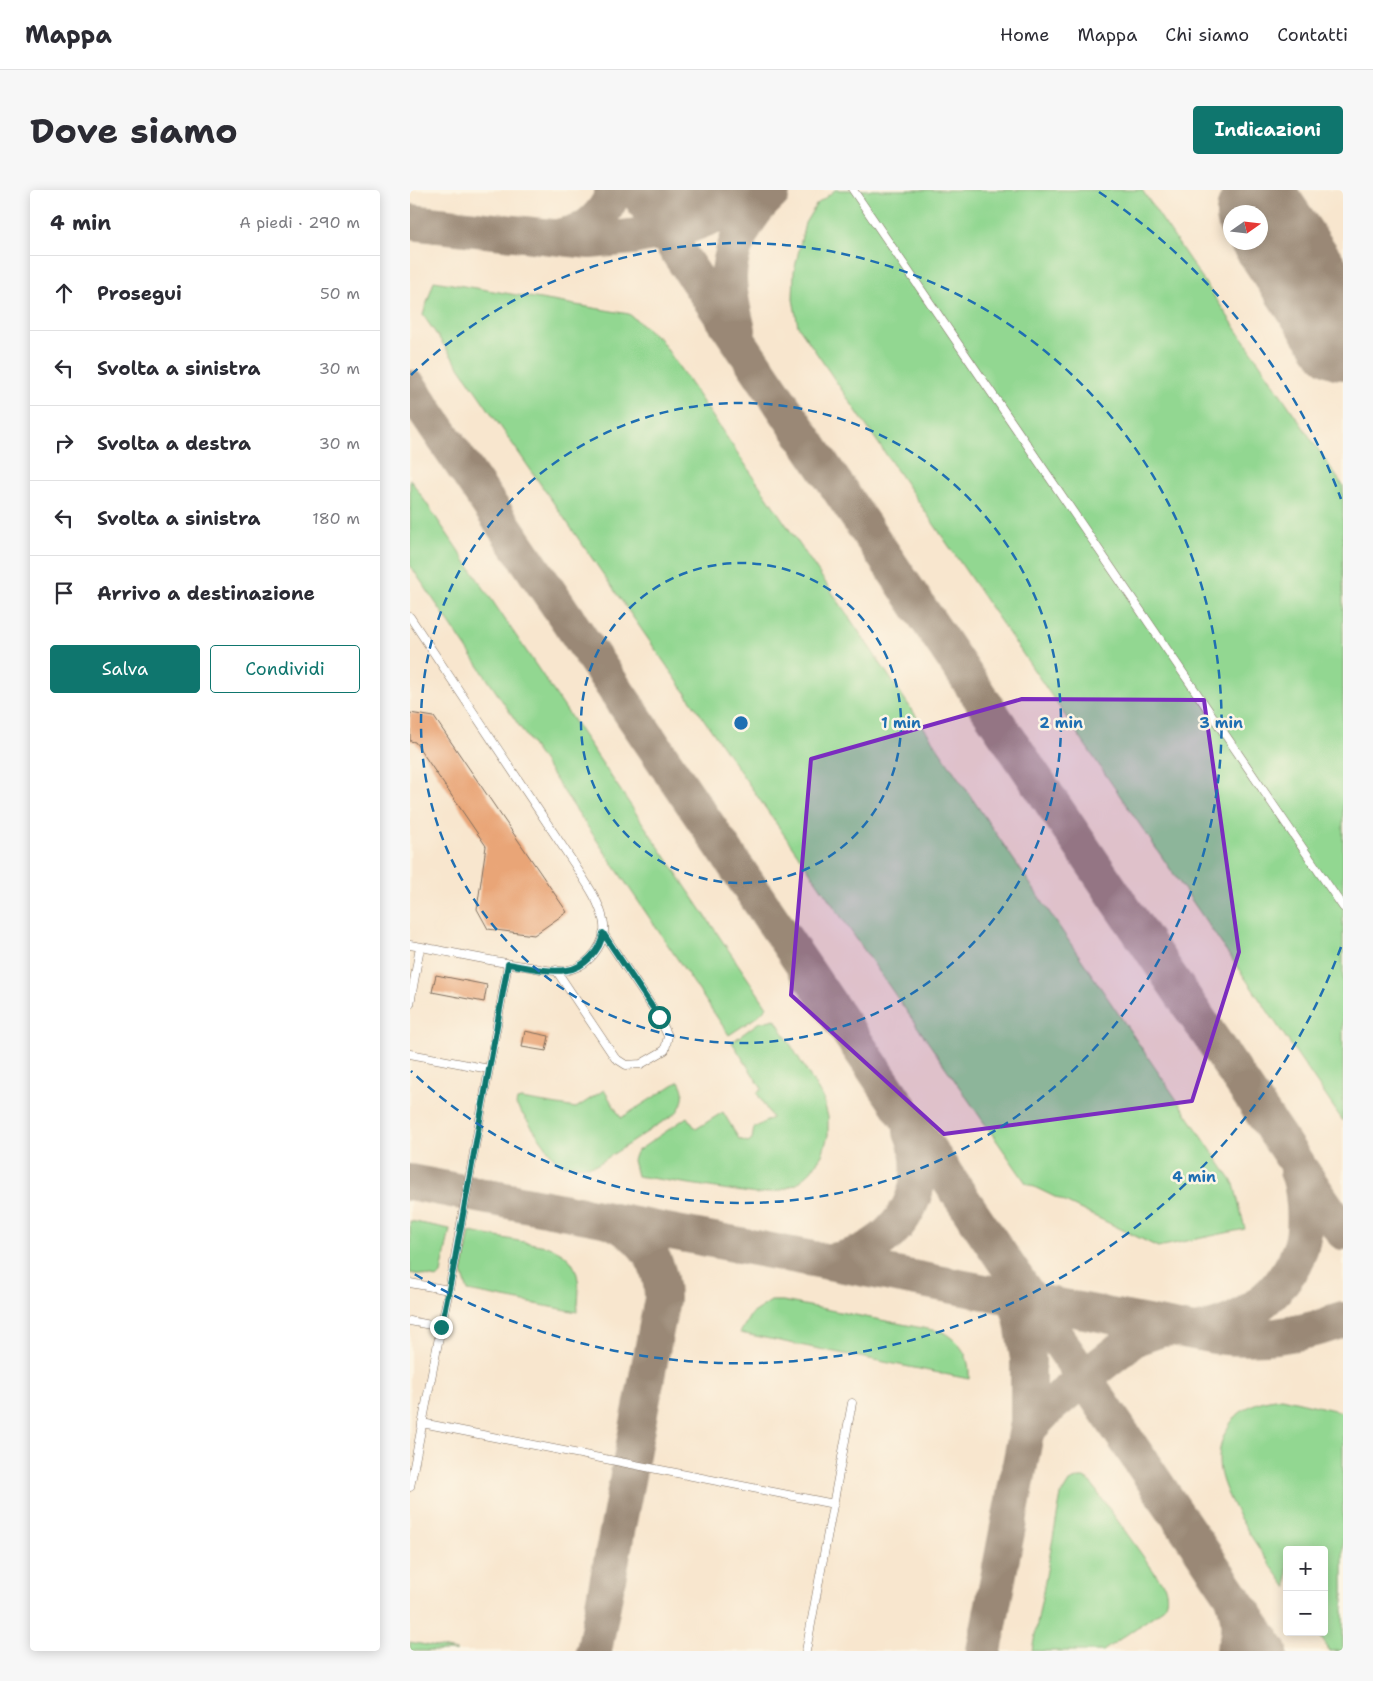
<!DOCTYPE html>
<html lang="it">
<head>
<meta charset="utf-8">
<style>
  :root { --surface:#fff; --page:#f7f7f7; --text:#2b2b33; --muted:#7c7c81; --line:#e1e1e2; --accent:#0f766e }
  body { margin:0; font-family:"Shantell Sans",sans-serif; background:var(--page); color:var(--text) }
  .controls { position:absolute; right:15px; bottom:15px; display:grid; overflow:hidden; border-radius:5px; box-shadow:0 2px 12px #0003 }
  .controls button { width:45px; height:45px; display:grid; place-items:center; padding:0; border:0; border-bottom:1px solid var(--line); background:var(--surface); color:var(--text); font:25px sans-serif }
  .compass { position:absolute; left:813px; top:15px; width:45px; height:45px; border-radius:50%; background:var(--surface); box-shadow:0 2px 12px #0003; rotate:76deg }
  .stop { position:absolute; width:15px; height:15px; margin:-11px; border:4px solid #0f766e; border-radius:50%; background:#fff }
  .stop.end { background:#0f766e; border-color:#fff; box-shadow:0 1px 5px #0008 }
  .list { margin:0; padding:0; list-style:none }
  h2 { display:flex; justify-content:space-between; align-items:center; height:65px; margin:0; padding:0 20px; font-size:21px }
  h2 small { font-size:16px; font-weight:400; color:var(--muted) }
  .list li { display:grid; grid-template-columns:32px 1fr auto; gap:15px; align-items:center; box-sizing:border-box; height:75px; padding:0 20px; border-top:1px solid var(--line) }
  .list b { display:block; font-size:19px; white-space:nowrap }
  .list em { font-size:16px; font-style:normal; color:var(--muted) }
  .actions { display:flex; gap:10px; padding:15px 20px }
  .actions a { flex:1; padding:11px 0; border:1px solid var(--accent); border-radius:5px; text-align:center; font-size:18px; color:var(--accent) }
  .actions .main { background:var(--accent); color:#fff }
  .icon { flex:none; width:28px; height:28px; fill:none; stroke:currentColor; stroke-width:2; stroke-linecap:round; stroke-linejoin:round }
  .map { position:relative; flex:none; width:933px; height:1461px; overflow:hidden; border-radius:5px }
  header { display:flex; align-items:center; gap:30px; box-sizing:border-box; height:70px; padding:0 25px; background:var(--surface); border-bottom:1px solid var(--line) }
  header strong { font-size:24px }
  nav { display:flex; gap:28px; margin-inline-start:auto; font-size:18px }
  .intro { display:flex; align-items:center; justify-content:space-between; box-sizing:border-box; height:120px; padding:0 30px }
  h1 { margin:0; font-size:35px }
  .button { padding:12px 22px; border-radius:5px; background:var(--accent); color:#fff; font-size:18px; font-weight:700 }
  main { display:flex; gap:30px; padding:0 30px }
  aside { flex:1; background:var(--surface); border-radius:5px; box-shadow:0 2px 12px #0003 }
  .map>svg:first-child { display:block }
  .green { fill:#92d791; stroke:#668058 }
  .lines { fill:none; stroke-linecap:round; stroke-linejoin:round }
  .taxiway { stroke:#9a8876; stroke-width:36 }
  .runway { stroke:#9a8876; stroke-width:90 }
  .building { fill:#e9a577 }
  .lane-casing { stroke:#7d6c5c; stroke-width:9 }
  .lane { stroke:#fff; stroke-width:8 }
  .route { stroke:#0f766e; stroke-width:6 }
  .marked { fill:#7b2cbf; fill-opacity:0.2; stroke:#7b2cbf; stroke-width:4; stroke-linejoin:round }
  .ring { fill:none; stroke:#1f6fb2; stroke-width:2.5; stroke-dasharray:9 6 }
  .centre { fill:#1f6fb2; stroke:#fcf5e5; stroke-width:2.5 }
  .ring-label { font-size:15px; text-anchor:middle; font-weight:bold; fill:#1f6fb2; stroke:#fcf5e5; stroke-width:5; stroke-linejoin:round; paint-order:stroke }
</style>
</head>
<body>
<header>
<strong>Mappa</strong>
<nav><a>Home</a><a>Mappa</a><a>Chi siamo</a><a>Contatti</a></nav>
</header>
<div class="intro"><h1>Dove siamo</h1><a class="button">Indicazioni</a></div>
<main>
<aside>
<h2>4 min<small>A piedi · 290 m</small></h2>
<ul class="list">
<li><svg class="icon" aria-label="ahead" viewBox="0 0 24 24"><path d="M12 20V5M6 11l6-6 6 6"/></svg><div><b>Prosegui</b></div><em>50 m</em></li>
<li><svg class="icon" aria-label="left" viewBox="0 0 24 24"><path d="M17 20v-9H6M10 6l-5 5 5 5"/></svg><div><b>Svolta a sinistra</b></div><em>30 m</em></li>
<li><svg class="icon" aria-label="right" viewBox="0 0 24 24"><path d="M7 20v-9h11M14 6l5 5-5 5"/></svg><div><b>Svolta a destra</b></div><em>30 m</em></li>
<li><svg class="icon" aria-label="left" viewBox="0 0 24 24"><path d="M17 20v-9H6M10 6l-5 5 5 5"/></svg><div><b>Svolta a sinistra</b></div><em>180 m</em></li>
<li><svg class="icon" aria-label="arrive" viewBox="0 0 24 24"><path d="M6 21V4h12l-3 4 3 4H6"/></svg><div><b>Arrivo a destinazione</b></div></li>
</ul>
<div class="actions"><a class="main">Salva</a><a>Condividi</a></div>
</aside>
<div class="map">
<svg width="933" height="1461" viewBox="0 0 933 1461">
  <rect width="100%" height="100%" fill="#fcf5e5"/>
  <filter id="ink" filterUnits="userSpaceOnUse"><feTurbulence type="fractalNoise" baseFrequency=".02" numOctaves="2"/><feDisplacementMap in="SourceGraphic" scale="10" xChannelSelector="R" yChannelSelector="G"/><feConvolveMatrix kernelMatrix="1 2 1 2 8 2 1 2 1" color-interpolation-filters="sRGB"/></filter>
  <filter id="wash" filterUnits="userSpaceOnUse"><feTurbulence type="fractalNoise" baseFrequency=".0096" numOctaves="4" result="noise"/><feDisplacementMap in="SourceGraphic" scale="20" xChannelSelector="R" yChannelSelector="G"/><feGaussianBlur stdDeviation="1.12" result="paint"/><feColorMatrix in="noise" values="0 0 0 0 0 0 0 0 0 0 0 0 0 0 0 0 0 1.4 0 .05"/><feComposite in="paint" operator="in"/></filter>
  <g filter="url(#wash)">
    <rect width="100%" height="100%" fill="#f8e6ce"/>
    <!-- green -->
    <path class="green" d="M425,0H732L933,296V931L388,136L383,109L384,82L395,33L406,15Z
      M24,91L219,124L250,149L824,994L835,1039L748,1057L616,993L13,125Z
      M0,289L357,817L348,826L319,845L0,375Z
      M365,829L413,908L418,927V946L412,965L401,981L387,994L369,1001L346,1004L227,986L223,970L226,962L277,927L286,939L313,922L329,949L338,952L342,949L344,938L362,928L347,903L352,899L322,852L348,833Z
      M269,891C276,903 274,913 266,923L188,974L179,976L150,974L147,972L106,915L107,910L111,909L166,918L194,900L211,928Z
      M0,1031L40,1039L31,1084L27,1088L0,1083Z
      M60,1042L136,1056C171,1066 171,1092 167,1122L58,1101L52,1083Z
      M361,1111H373L533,1142C552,1154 560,1166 559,1189L330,1143L341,1124Z
      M872,1208L933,1222V1461H920L907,1442H914V1360H877V1398C856,1368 809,1307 809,1271C809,1260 811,1251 816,1241C828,1217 847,1211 872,1208Z
      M669,1288H674L680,1292L755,1397C758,1407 757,1415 749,1422L693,1461H622L651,1305L659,1292Z
      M0,1452L47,1461H0Z"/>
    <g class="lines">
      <!-- taxiway -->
      <path class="taxiway" d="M226,0L933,1042
        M252,0C278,9 298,15 326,10
        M0,32L180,51L222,47L280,35L327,17L358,0
        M148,47C154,45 162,44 168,42C184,35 200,17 203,0
        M328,140C324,123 319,105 319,87C319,57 340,22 362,3
        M0,198L860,1461
        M0,992L805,1146C849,1151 892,1145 933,1130
        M420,1071C482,1064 527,1002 501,941
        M793,1140C836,1133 878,1097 891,1056C895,1043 895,1028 894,1014C893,1003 892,991 887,981
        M617,1240L637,1219L674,1188L725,1148L751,1139L764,1138
        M823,1408C829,1425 831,1444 823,1461
        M184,1461L252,1109C252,1074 235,1047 203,1032
        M574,1461L618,1233V1169L611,1127L602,1099"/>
      <!-- runway -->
      <path class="runway" d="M851,24L933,145"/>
    </g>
    <g id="blocks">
      <!-- building -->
      <path class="building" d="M0,523L24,527L157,722L124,745L78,739L67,719L76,656L5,552L0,551Z
        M26,785L77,795L74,812L22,802Z
        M115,841L139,846L136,861L112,857Z"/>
    </g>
  </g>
  <g filter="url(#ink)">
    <use href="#blocks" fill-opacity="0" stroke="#7d6c5c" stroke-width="1"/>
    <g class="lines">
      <!-- lane casing -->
      <g class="lane-casing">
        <path id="lane" d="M443,0L933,717
          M0,427L163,672C174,690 188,708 193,729C199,751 180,776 158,780C146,783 131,779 120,777C80,771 40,762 0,755
          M146,780L205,868L216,875L231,874L255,860L258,846L249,827L193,743
          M0,814L10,757
          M0,864L79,879
          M0,1093L39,1100
          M0,1131L31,1137
          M12,1233L424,1314
          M0,1297L31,1137L39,1100L98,774
          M396,1461L442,1213"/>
      </g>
      <!-- lane -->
      <use href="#lane" class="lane"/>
    </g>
  </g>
  <g class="lines" filter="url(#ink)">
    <!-- route -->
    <path class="route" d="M31,1137L43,1080L98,774C116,777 138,783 157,780C174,778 191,760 193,743L249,827"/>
  </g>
  <!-- marked area -->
  <path class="marked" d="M612,509L794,510L829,762L782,911L534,944L381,805L401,569Z"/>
  <!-- distance rings -->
  <g class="ring">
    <circle cx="331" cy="533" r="160"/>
    <circle cx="331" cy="533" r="320"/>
    <path d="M1 185A480 480 0 1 1 1 881"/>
    <path d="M931 757A641 641 0 0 1 1 1082M689 2A641 641 0 0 1 931 309"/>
  </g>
  <circle cx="331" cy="533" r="8" class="centre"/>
  <g class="ring-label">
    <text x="491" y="538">1 min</text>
    <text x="651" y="538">2 min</text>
    <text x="811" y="538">3 min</text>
    <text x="784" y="992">4 min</text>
  </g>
</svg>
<div class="controls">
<button>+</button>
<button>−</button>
</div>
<svg class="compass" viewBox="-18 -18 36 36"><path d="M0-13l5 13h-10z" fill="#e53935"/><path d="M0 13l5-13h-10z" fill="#7c7c81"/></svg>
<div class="stop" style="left:249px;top:827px"></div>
<div class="stop end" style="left:31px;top:1137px"></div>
</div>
</main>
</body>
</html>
